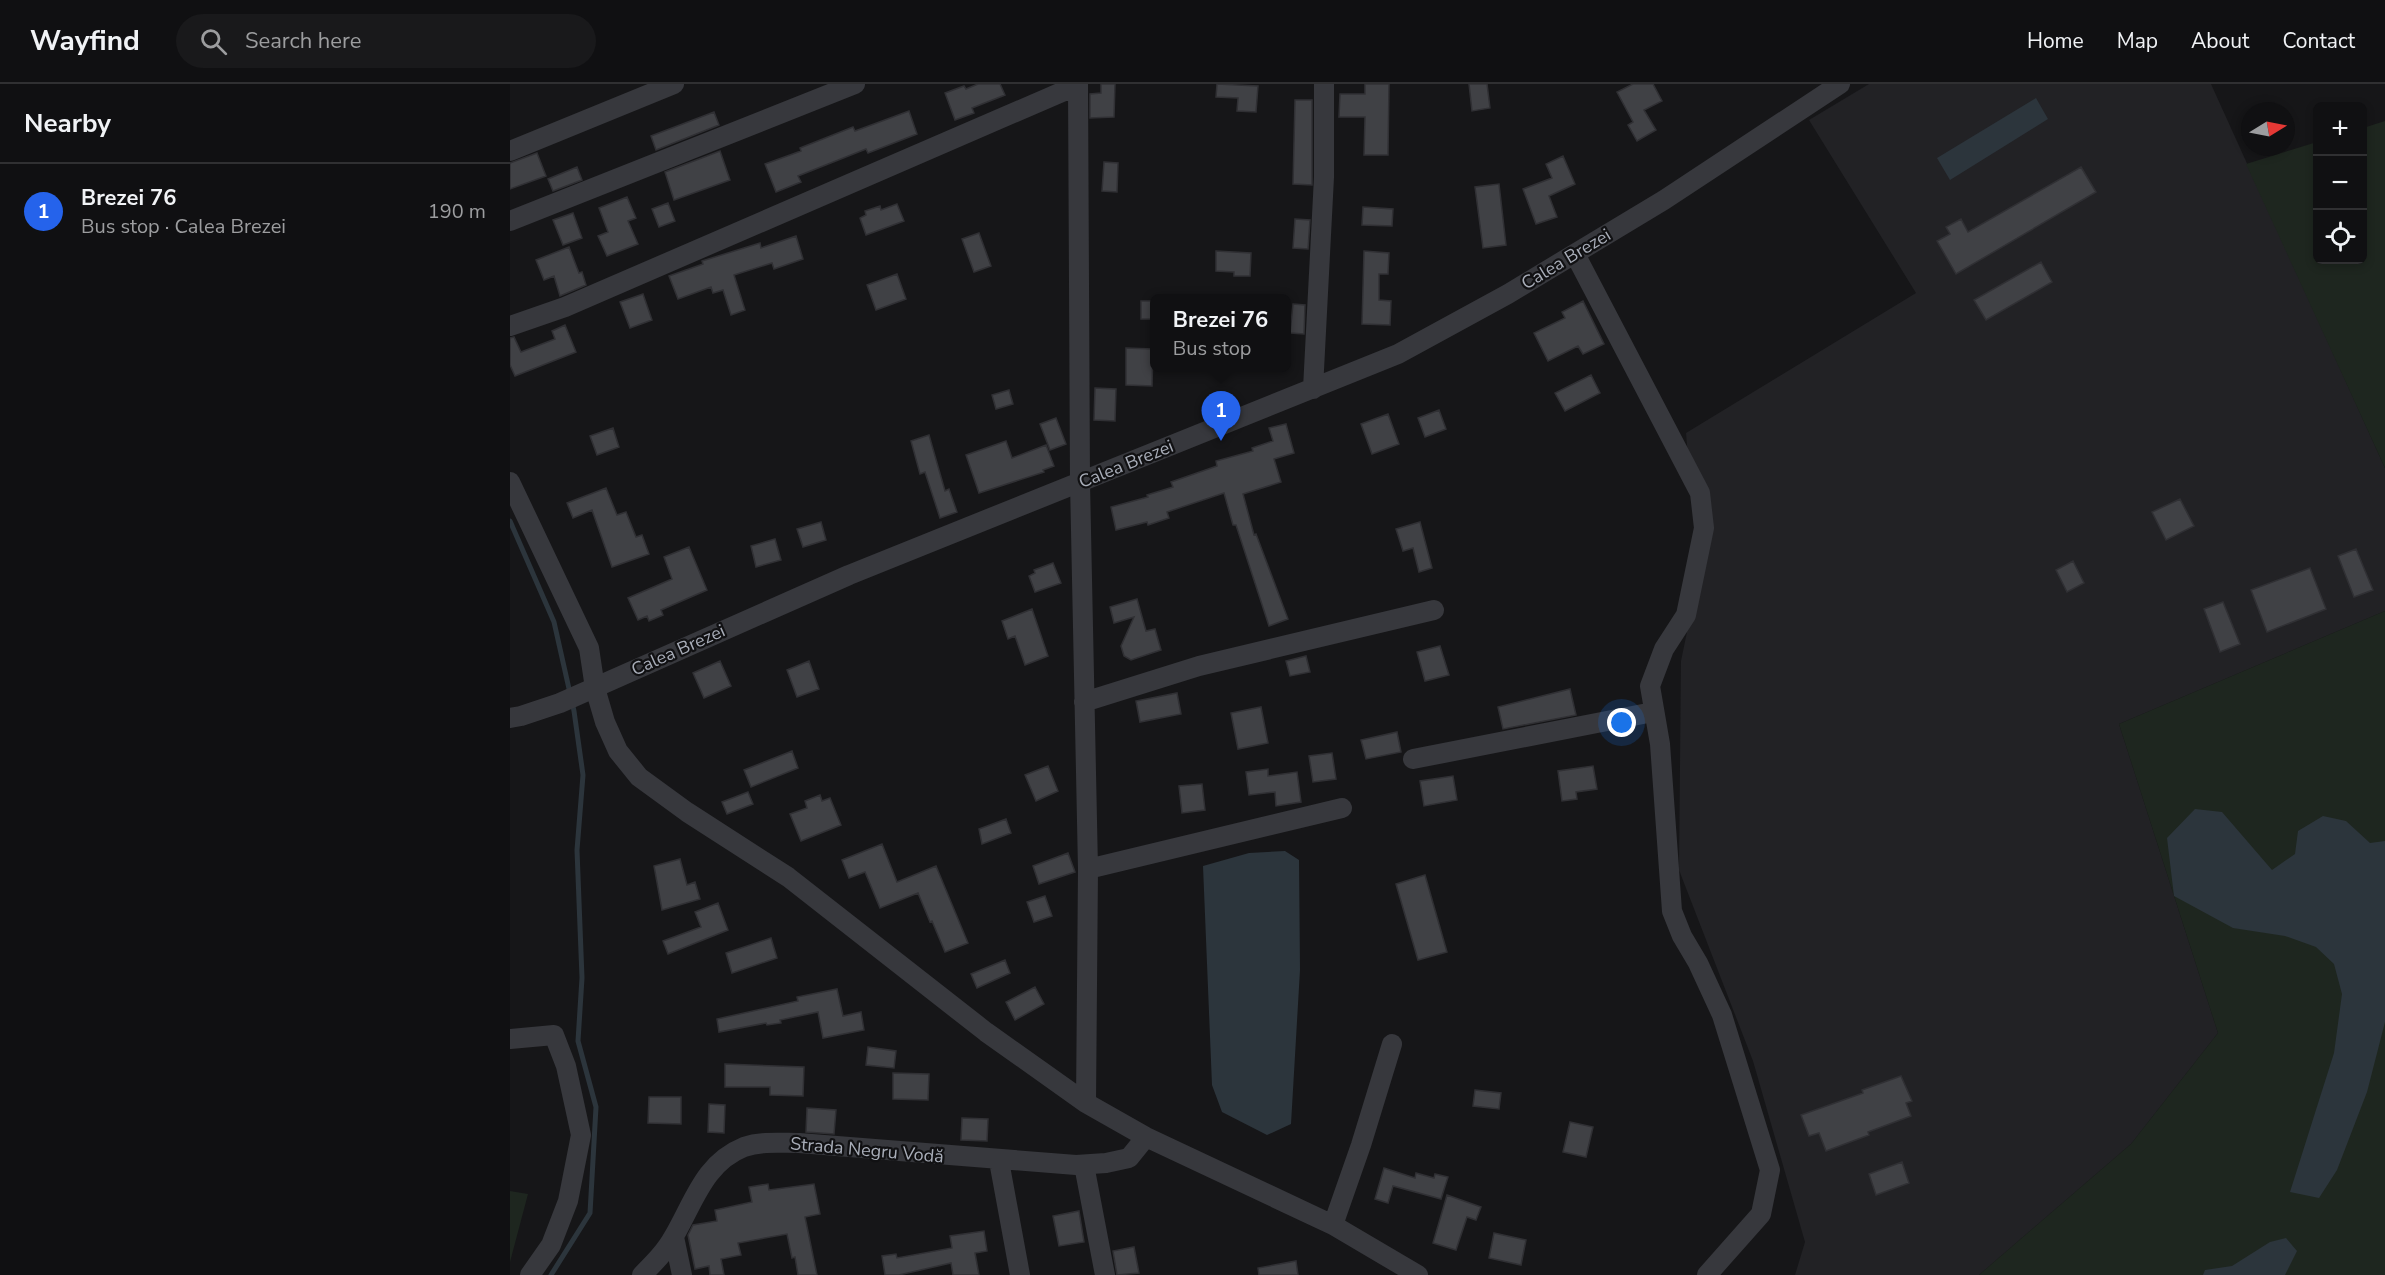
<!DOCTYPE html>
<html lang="en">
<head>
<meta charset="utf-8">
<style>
  :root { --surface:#101012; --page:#19191b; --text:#f1f3f6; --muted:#9c9d9f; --line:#303032; --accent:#2563eb }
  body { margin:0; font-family:"Nunito Sans",sans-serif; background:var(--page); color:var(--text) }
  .controls { position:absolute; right:18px; top:18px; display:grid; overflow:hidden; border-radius:9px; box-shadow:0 3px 9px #0003 }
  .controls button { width:54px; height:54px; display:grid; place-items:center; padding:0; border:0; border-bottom:2px solid var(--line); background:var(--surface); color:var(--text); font:30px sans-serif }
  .compass { position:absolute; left:1731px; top:18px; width:54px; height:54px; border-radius:50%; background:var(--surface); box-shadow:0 3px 9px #0003; rotate:80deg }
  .you { position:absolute; left:1112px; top:639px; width:21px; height:21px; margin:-15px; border:4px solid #fff; border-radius:50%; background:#1a73e8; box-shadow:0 0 0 9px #1a73e833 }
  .badge { display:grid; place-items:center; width:39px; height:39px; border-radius:50%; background:var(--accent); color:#fff; font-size:20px; font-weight:700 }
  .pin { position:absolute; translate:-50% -50px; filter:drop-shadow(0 2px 3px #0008) }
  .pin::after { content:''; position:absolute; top:32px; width:21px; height:18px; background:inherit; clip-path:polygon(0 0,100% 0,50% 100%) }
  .popup { position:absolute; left:640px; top:210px; width:141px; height:78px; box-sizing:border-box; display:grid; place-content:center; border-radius:9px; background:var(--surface); filter:drop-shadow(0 2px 4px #0005); font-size:20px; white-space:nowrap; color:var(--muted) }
  .popup b { font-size:22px; color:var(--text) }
  .popup::after { content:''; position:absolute; left:50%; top:100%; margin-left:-12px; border:12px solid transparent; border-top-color:var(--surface) }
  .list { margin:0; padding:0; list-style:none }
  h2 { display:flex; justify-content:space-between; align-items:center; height:78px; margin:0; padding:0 24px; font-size:26px }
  h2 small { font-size:20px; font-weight:400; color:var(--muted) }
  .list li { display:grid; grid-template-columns:39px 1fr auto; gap:18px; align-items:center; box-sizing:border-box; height:96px; padding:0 24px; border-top:2px solid var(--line) }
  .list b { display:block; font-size:22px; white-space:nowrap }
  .list p { margin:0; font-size:20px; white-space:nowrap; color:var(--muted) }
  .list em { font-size:20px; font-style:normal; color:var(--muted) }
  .icon { flex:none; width:33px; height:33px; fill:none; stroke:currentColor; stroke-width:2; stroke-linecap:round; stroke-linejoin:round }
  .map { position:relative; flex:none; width:1875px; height:1191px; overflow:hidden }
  header { display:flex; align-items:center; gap:36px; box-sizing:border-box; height:84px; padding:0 30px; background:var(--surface); border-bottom:2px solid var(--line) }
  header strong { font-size:28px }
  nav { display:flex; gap:33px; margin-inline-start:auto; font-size:21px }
  .search { width:420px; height:54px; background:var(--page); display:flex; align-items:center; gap:15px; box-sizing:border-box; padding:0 21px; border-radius:33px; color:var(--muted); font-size:22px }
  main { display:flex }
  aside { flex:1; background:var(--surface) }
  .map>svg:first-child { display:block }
  .built { fill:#222225 }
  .green { fill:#1e261f }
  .water { fill:#2c353c }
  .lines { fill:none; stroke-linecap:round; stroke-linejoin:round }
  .stream { stroke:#2c353c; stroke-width:5 }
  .building { fill:#404145; stroke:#303034; stroke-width:1.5 }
  .minor { stroke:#37383d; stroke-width:20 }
  .labels { text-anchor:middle; stroke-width:4.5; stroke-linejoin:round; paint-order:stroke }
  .street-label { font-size:18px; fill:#a8adb8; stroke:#111113 }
</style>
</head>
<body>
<header>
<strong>Wayfind</strong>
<div class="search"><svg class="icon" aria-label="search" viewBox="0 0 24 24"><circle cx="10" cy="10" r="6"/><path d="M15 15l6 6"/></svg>Search here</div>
<nav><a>Home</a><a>Map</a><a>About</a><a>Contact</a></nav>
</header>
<main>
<aside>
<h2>Nearby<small></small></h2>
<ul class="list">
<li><span class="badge">1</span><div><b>Brezei 76</b><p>Bus stop · Calea Brezei</p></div><em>190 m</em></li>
</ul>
</aside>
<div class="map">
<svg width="1875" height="1191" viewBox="0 0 1875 1191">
  <rect width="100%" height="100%" fill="#161618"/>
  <!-- built -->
  <path class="built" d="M1359,0H1701L1875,384V527L1609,640L1708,949L1621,1060L1469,1191H1285L1295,1158L1243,977L1169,786L1171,577L1193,470L1179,384L1176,349L1406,209L1299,36Z"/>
  <!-- green -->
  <path class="green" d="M1875,37V384L1736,80L1807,58L1808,176H1852L1853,44Z
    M1875,527V1191H1469L1621,1060L1708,949L1609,640Z
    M0,1107L18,1110L0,1178Z"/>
  <!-- water -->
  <path class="water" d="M1526,14L1538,35L1440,96L1427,74Z
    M1685,725L1712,728L1762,786L1785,770L1788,747L1813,732L1836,737L1860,759L1875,757V938L1857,1008L1827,1086L1809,1114L1780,1108L1824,969L1832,910L1824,880L1806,863L1775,852L1723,844L1664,812L1657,754Z
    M775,767L789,776L790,886L781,1040L757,1051L712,1028L702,1001L693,782L739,769Z
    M1776,1154L1787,1167L1775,1191H1693L1695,1186L1722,1182L1760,1158Z"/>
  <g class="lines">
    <!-- stream -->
    <path class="stream" d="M0,437L44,538L64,627L73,691L67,766L72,894L68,957L86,1023L80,1129L41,1191"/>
  </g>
  <!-- building -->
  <path class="building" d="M468,0H490L495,11L462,24L464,29L445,36L435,9L454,2L456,5Z
    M591,0H605L604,33L580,34V10L591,9Z
    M707,0L748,2L746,28L727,27L728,14L706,13Z
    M855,0H879L878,71H854L855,33H829L830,10H855Z
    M959,0H977L980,24L962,27Z
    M1123,0H1143L1152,17L1134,26L1146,46L1127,57L1118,41L1123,38L1107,8Z
    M785,16H802V101L783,100Z
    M399,27L407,50L358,69L356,65L288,92L291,98L266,108L255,80L291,67L290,64L343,43L345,47Z
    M204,28L209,41L146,66L141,52Z
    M210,67L220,96L164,116L155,88Z
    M27,69L36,92L0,105V79Z
    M1053,72L1065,100L1039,112L1047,133L1026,140L1013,105L1042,94L1036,80Z
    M594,78L608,79L607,108L592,107Z
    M67,83L72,96L43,107L38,95Z
    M1571,83L1586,108L1446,190L1427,157L1440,150L1436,143L1451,135L1458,148Z
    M989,100L996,161L973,164L965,103Z
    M117,113L126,134L118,137L128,160L97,172L88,152L98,148L89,124Z
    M158,119L165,137L149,143L142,125Z
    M387,120L394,137L356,151L350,134L356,131L355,127L370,122L371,126Z
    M853,123L883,125L882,142L852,141Z
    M63,129L72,154L53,161L43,136Z
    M785,135L800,136L798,165L783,164Z
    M469,149L481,182L464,188L452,155Z
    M286,152L293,175L264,185L262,179L224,191L235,226L221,231L213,206L203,209L201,203L168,215L159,192L193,180L192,177L250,159L251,164Z
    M59,163L69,189L72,188L76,201L50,212L44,192L34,196L26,176Z
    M706,167L741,169L740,192H724V188L706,187Z
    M854,167L879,169L878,190H869V216L881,217L880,241L852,240Z
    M1531,178L1542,198L1476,236L1464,216Z
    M387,190L396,215L366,226L357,201Z
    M133,210L142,236L120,244L110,218Z
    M631,217H645L644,235H631Z
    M1073,217L1094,260L1073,270L1068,262L1038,277L1024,249L1055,234L1052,228Z
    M783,220L795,221L794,250L780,249Z
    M55,241L66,268L5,292L0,281V254L4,253L11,268L45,255L42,247Z
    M616,264L643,265L642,302L616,301Z
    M1081,291L1090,309L1055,327L1045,309Z
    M585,304L606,305L605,337L584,336Z
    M499,306L503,320L486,325L482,311Z
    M929,326L936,345L915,353L908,334Z
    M878,330L889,360L862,370L851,340Z
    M546,334L556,360L540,366L530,340Z
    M776,340L784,369L764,375L771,398L733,410L744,451L746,450L778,535L759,542L726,441H723L714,409L657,428L659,434L638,441L637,438L606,446L601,423L638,413L637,411L663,403L661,398L707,382L706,377L743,367L742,364L763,357L759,344Z
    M103,344L109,363L87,371L80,352Z
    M419,351L435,407L439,405L447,428L430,434L415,388L410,390L401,357Z
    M496,357L502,374L536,361L544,382L533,386L534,388L469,409L456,371Z
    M96,404L107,431L116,428L126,453L132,451L139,470L102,483L82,426L63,434L57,419Z
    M1670,415L1684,442L1656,456L1642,428Z
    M311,438L316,456L293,463L287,445Z
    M910,438L922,484L909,488L903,464L893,467L886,445Z
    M265,455L271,476L246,483L241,462Z
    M179,463L197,506L151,526L153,531L139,537L137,532L128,536L118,514L162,495L154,473Z
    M1846,465L1863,506L1844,513L1828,472Z
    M1563,477L1574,499L1557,508L1546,486Z
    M543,479L551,499L525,508L519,492L525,489L524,486Z
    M1800,484L1816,525L1757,548L1741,506Z
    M627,515L636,547L645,545L651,566L621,576L614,572L611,562L624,533L604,539L600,523Z
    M1713,518L1730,560L1710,568L1694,525Z
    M522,525L538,572L515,581L505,552L498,555L492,537Z
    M930,562L939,591L915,597L907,568Z
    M796,572L800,588L780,592L776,577Z
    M210,577L221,602L194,614L183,589Z
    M299,577L309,605L287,613L277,586Z
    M1060,605L1066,631L993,645L988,623Z
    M667,609L671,630L630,638L626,617Z
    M751,623L758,659L728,665L721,629Z
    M887,648L891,668L856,675L851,656Z
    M282,667L288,684L241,703L234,686Z
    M822,669L826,695L803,698L799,672Z
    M538,682L548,707L526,717L515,691Z
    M1083,682L1087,705L1066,708L1067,715L1052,717L1048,687Z
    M758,685V692L787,688L791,718L766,722L765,708L739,711L736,688Z
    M943,692L947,716L914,722L910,697Z
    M692,700L695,726L672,729L669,702Z
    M238,708L243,720L217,730L212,718Z
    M310,711L312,717L320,714L331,741L291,757L280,730L297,724L295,717Z
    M496,735L501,749L472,760L469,745Z
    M372,760L387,798L426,782L458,859L435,868L422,837L420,838L408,809L370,824L355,788L339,794L332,776Z
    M558,769L565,788L529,800L523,782Z
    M170,775L177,801L185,798L190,815L152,826L144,782Z
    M915,791L937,868L908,876L886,800Z
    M535,812L542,832L524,838L517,818Z
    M208,819L218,846L158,870L153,857L191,843L185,828Z
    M261,854L267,874L222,889L216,869Z
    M495,876L500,889L467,904L461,890Z
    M525,903L534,920L505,936L496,918Z
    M327,905L333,932L351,928L354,946L313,954L308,928L270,936L271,939L257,941L256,939L209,948L207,935L288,917L287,913Z
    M358,963L386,967L384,984L356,981Z
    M215,980L294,983L293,1012L260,1011V1003H215Z
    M383,989L419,990L418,1016L383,1015Z
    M1391,992L1402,1017L1396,1019L1401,1032L1358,1048L1359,1051L1316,1067L1309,1049L1299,1052L1291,1031L1353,1009L1352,1006Z
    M965,1006L991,1009L989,1025L963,1022Z
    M139,1013H171V1040L138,1039Z
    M199,1020L215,1021L214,1049L198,1048Z
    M297,1024L326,1026L324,1050L296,1048Z
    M452,1034L478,1035L477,1057L451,1056Z
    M1060,1038L1083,1043L1076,1073L1053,1068Z
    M1392,1078L1399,1099L1366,1111L1359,1090Z
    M874,1084L905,1094L906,1089L924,1094L925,1090L938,1093L931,1115L883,1102L878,1119L865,1115Z
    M258,1100L259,1106L304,1100L310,1130L295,1133L307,1191H288L285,1173L282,1174L277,1150L228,1159L231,1171L211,1175L214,1191H200L199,1182L185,1185L178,1151L183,1141L207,1137L205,1126L242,1118L239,1103Z
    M937,1111L971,1123L966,1136L957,1133L946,1166L923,1159Z
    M569,1127L574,1158L549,1162L543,1132Z
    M474,1147L477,1167L465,1169L469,1191H443L441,1179L389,1191H375L372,1172L386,1170L387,1174L442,1164L440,1152Z
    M984,1149L1016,1156L1011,1181L979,1174Z
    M624,1163L629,1189L607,1191L603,1167Z
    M786,1177L788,1191H749L748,1184Z"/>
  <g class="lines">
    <!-- minor -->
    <path class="minor" d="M568,0L570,398L578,785L576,1019
      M0,67L164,0
      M0,137L345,0
      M1065,170L1190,409L1194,444L1176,531L1154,565L1140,602L1150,660L1162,827L1172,852L1188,879L1212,931L1260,1086L1251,1130L1197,1191
      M0,242L55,223L568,1
      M803,305L814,93V0
      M0,398L79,564L85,604L95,638L108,667L129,693L177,728L278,793L476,948L576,1019L636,1053L823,1141L908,1191
      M574,618L689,582L924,526
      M0,634L11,632L50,619L339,491L888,270L998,210L1154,116L1330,0
      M903,675L1143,628
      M578,785L832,724
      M0,955L44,951L56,982L71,1051L58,1117L41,1161L20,1191
      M489,1077L510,1191
      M574,1081L595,1191
      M823,1141L851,1061L882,960
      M164,1153L172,1191
      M132,1191C144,1179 156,1167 164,1152C184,1118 194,1079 234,1063C251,1057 271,1059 289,1059L566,1081L596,1079L619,1074L636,1053"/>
  </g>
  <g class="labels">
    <!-- street labels -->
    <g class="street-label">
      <text transform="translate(1056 175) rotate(-31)" y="6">Calea Brezei</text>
      <text transform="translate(616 380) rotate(-22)" y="6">Calea Brezei</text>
      <text transform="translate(168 566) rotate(-24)" y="6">Calea Brezei</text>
      <text transform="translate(357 1066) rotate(5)" y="6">Strada Negru Vodă</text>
    </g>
  </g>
</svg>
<div class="controls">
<button>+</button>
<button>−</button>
<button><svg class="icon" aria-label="locate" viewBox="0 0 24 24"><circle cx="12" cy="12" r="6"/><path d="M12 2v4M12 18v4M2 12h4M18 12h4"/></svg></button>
</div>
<svg class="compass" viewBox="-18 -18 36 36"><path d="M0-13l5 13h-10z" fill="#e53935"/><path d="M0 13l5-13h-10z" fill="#9c9d9f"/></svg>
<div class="you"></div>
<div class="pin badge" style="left:711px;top:357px">1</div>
<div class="popup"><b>Brezei 76</b>Bus stop</div>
</div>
</main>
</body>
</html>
